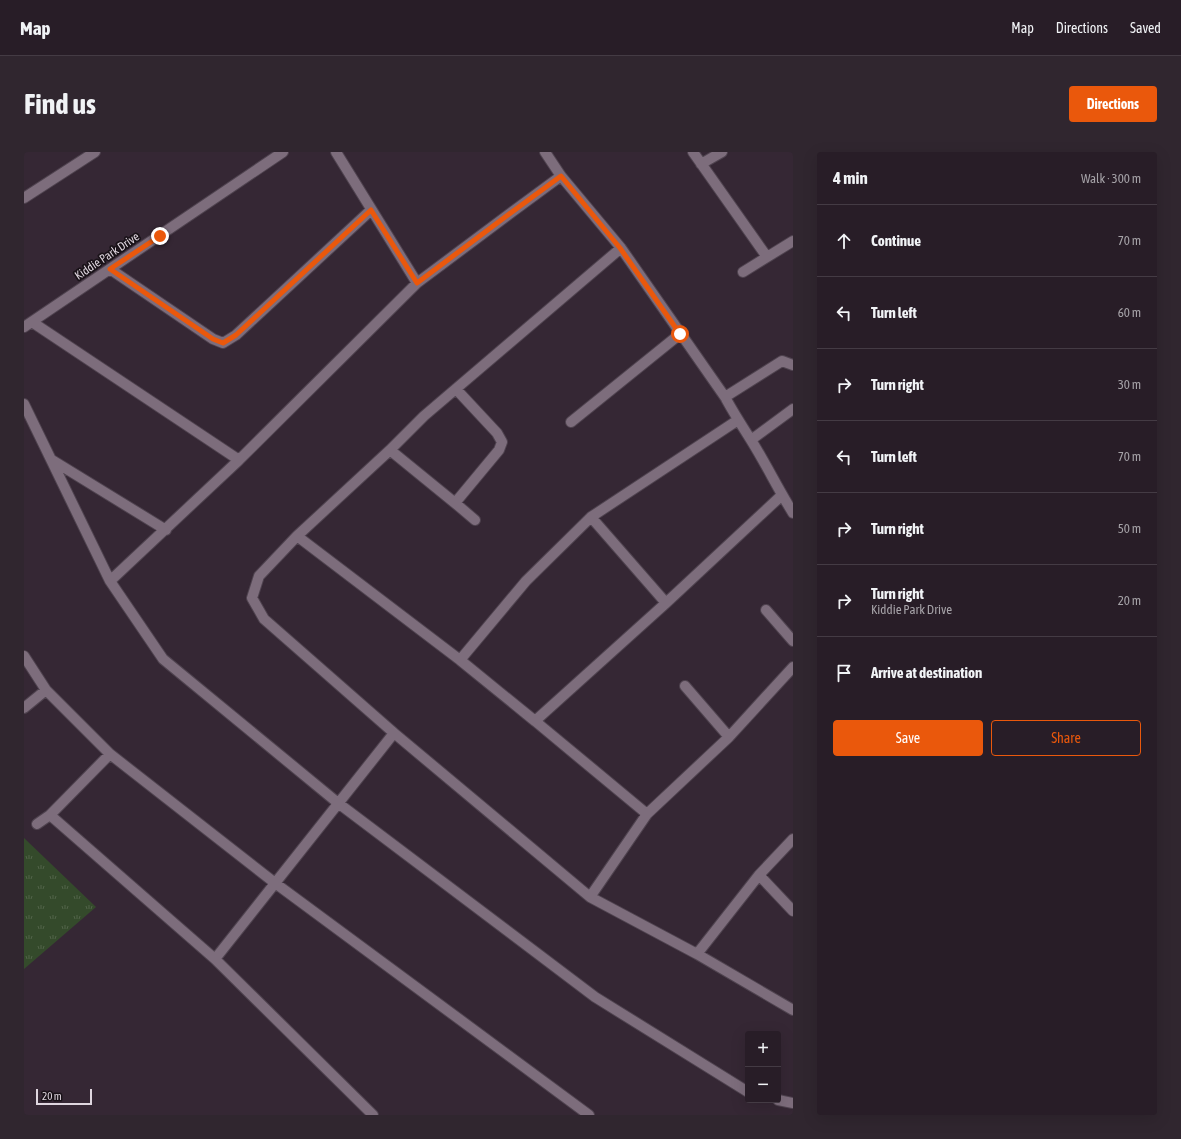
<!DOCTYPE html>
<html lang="en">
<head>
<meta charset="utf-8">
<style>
  :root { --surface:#281d27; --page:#30262f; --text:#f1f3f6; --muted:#a5a2a7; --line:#443b44; --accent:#ea580c }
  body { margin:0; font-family:"Asap Condensed",sans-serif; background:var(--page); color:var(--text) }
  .controls { position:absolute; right:12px; bottom:12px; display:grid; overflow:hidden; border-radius:4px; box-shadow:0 4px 16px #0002 }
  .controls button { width:36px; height:36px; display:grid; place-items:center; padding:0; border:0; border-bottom:1px solid var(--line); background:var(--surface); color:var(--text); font:20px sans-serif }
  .scale { position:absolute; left:12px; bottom:10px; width:56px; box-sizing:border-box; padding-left:4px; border:2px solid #dfd6df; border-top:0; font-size:11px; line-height:14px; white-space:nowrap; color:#dfd6df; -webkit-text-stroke:3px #191218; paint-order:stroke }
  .stop { position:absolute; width:12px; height:12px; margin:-9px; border:3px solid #ea580c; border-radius:50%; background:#fff }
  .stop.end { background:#ea580c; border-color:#fff; box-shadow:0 1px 4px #0008 }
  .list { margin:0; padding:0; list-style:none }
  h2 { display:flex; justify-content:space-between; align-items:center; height:52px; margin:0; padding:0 16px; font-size:17px }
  h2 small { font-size:13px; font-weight:400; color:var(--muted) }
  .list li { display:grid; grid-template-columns:26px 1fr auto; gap:12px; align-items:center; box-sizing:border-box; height:72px; padding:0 16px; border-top:1px solid var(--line) }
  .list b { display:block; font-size:15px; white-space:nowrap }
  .list p { margin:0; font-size:13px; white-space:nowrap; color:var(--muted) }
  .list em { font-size:13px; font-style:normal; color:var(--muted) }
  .actions { display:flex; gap:8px; padding:12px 16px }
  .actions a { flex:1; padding:9px 0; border:1px solid var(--accent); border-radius:4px; text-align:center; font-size:14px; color:var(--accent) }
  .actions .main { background:var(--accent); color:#fff }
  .icon { flex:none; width:22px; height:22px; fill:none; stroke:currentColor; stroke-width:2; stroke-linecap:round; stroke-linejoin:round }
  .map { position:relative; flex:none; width:769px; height:963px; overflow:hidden; border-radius:4px }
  header { display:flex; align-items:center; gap:24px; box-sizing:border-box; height:56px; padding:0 20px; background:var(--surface); border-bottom:1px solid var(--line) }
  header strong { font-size:19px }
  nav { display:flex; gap:22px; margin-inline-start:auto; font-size:14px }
  .intro { display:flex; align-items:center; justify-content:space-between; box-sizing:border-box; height:96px; padding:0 24px }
  h1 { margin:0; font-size:28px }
  .button { padding:10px 18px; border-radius:4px; background:var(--accent); color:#fff; font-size:14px; font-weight:700 }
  main { display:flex; gap:24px; padding:0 24px }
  aside { flex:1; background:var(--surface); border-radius:4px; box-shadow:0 4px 16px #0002 }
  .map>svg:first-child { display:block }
  .grass { fill:url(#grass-tufts) }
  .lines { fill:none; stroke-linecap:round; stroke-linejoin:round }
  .minor-casing { stroke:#4f434f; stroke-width:12 }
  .minor { stroke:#7d6d7c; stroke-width:10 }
  .route { stroke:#ea580c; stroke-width:5 }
  .labels { text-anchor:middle; stroke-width:3.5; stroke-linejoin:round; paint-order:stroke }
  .street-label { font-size:12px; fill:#dfd6df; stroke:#191218 }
</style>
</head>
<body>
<header>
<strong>Map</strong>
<nav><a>Map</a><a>Directions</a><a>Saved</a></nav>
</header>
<div class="intro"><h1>Find us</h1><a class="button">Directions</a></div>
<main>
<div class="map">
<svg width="769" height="963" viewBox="0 0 769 963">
  <defs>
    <pattern id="grass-tufts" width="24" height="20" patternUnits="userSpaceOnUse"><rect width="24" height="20" fill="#344a2b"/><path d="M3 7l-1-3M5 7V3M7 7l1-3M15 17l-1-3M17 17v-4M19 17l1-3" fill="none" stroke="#516349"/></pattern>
  </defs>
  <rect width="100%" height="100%" fill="#352734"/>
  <!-- grass -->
  <path class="grass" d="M0,686L72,755L0,817Z"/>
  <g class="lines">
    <!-- minor casing -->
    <g class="minor-casing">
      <path id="minor" d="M312,0L393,131
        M521,0L537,24L597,96L701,245C709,260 718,274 727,288C742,312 754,337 769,361
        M669,0L743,105
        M677,12L698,0
        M0,46L71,0
        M597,96L400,264L366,298L273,384L235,424L228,446L240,467L370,581L566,745L673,802L769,858
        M86,117L189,187L199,191L212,183L347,58
        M719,120L769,89
        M8,170L215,308
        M0,175L259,0
        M701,245L758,209L769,213
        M0,252L86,429L139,507L314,651L571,845L724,940
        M714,268L567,365L502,429L436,508L511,569L642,451L758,343
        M547,270L656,182
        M727,288L769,257
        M366,298L431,351L451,368
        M28,308L142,378
        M431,351L475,298L478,290L473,281L432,237
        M567,365L642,451
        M273,384L436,508
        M86,429L215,308L393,131L488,60L537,24
        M742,458L769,489
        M0,504L22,538L86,602L251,731L565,963
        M661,534L705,585
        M0,556L22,538
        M511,569L623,662
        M26,663L191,807L349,963
        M13,672L26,663L86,602
        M735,723L769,759
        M566,745L623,662L705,585L769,515
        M673,802L735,723L769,687
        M191,807L370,581
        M754,948L769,951"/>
    </g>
    <!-- minor -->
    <use href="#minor" class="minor"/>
  </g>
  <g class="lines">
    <!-- route -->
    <path class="route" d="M136,84L86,117L189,187L199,191L212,183L347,58L393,131L488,60L537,24L596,96L656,182"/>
  </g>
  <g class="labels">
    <!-- street labels -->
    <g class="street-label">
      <text transform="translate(83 104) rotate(-34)" y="4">Kiddie Park Drive</text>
    </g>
  </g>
</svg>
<div class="controls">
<button>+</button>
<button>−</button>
</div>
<div class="scale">20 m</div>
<div class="stop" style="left:656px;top:182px"></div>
<div class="stop end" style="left:136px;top:84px"></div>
</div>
<aside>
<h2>4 min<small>Walk · 300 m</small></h2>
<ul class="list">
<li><svg class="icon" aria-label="ahead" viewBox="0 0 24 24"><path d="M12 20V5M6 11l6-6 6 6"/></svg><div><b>Continue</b></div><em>70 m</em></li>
<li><svg class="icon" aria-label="left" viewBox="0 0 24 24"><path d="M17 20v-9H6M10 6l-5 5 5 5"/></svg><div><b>Turn left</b></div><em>60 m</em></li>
<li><svg class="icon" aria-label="right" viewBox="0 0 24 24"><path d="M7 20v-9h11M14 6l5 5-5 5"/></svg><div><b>Turn right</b></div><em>30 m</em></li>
<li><svg class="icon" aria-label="left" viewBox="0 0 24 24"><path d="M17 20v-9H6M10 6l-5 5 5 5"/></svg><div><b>Turn left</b></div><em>70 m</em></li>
<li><svg class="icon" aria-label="right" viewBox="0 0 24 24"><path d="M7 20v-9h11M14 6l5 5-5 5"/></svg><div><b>Turn right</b></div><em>50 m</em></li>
<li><svg class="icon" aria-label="right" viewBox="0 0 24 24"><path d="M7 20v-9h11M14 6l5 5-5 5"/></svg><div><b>Turn right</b><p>Kiddie Park Drive</p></div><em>20 m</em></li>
<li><svg class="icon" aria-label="arrive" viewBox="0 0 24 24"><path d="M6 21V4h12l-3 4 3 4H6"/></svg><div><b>Arrive at destination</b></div></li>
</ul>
<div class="actions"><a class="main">Save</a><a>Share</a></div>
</aside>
</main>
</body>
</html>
